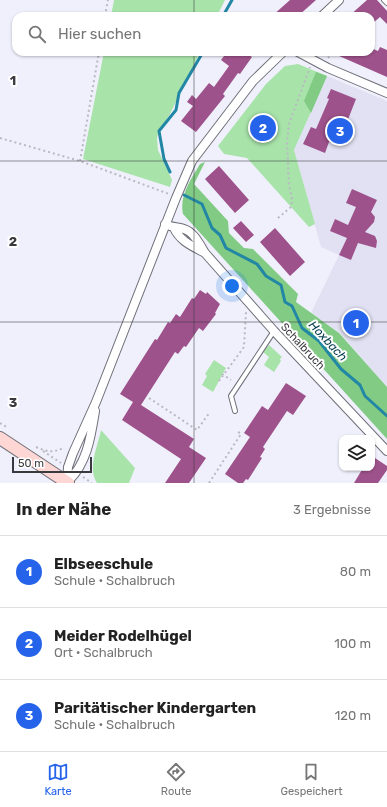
<!DOCTYPE html>
<html lang="de">
<head>
<meta charset="utf-8">
<style>
  :root { --surface:#fff; --page:#f2f2f2; --text:#222; --muted:#767676; --line:#e0e0e0; --accent:#2563eb }
  body { margin:0; font-family:Rubik,sans-serif; background:var(--page); color:var(--text) }
  .controls { position:absolute; right:12px; bottom:12px; display:grid; overflow:hidden; border-radius:8px; box-shadow:0 1px 3px #0004 }
  .controls button { width:36px; height:36px; display:grid; place-items:center; padding:0; border:0; border-bottom:1px solid var(--line); background:var(--surface); color:var(--text); font:20px sans-serif }
  .scale { position:absolute; left:12px; bottom:10px; width:80px; box-sizing:border-box; padding-left:4px; border:2px solid #3a3a3e; border-top:0; font-size:11px; line-height:14px; white-space:nowrap; color:#3a3a3e; -webkit-text-stroke:3px #fff; paint-order:stroke }
  .you { position:absolute; left:232px; top:286px; width:14px; height:14px; margin:-10px; border:3px solid #fff; border-radius:50%; background:#1a73e8; box-shadow:0 0 0 6px #1a73e833 }
  .badge { display:grid; place-items:center; width:26px; height:26px; border-radius:50%; background:var(--accent); color:#fff; font-size:13px; font-weight:700 }
  .pin { position:absolute; translate:-50% -50%; border:2px solid #fff; box-shadow:0 1px 4px #0006 }
  .list { margin:0; padding:0; list-style:none }
  h2 { display:flex; justify-content:space-between; align-items:center; height:52px; margin:0; padding:0 16px; font-size:17px }
  h2 small { font-size:13px; font-weight:400; color:var(--muted) }
  .list li { display:grid; grid-template-columns:26px 1fr auto; gap:12px; align-items:center; box-sizing:border-box; height:72px; padding:0 16px; border-top:1px solid var(--line) }
  .list b { display:block; font-size:15px; white-space:nowrap }
  .list p { margin:0; font-size:13px; white-space:nowrap; color:var(--muted) }
  .list em { font-size:13px; font-style:normal; color:var(--muted) }
  .icon { flex:none; width:22px; height:22px; fill:none; stroke:currentColor; stroke-width:2; stroke-linecap:round; stroke-linejoin:round }
  .map { position:relative; flex:none; width:387px; height:483px; overflow:hidden }
  .search { position:absolute; background:var(--surface); box-shadow:0 1px 3px #0004; left:12px; right:12px; top:12px; height:44px; display:flex; align-items:center; gap:10px; box-sizing:border-box; padding:0 14px; border-radius:12px; color:var(--muted); font-size:15px }
  .sheet { height:268px; background:var(--surface) }
  nav { display:flex; justify-content:space-around; align-items:center; box-sizing:border-box; height:56px; border-top:1px solid var(--line); background:var(--surface); font-size:11px; color:var(--muted) }
  nav a { display:grid; justify-items:center; gap:2px }
  nav .on { color:var(--accent) }
  .map>svg:first-child { display:block }
  .built { fill:#e1e1f3 }
  .green { fill:#a8e3aa }
  .forest { fill:#81cb84 }
  .lines { fill:none; stroke-linecap:round; stroke-linejoin:round }
  .stream { stroke:#2287a4; stroke-width:3 }
  .building { fill:#9e528b }
  .lane-casing { stroke:#6f6f79; stroke-width:6 }
  .street-casing { stroke:#6f6f79; stroke-width:10 }
  .secondary-casing { stroke:#6f6f79; stroke-width:14 }
  .path { stroke:#b9b9c2; stroke-width:2; stroke-dasharray:2 3; stroke-linecap:butt }
  .lane { stroke:#fff; stroke-width:4 }
  .street { stroke:#fff; stroke-width:8 }
  .secondary { stroke:#fed6d3; stroke-width:12 }
  .grid { fill:none; stroke:#3a3a3e; stroke-width:1; stroke-opacity:0.55 }
  .labels { text-anchor:middle; stroke-width:4; stroke-linejoin:round; paint-order:stroke }
  .street-label { font-size:11px; fill:#3a3a3e; stroke:#fff }
  .water-label { font-size:12px; font-style:italic; fill:#003a4b; stroke:#fff }
  .grid-label { font-size:13px; text-anchor:middle; font-weight:bold; fill:#3a3a3e; stroke:#fff; stroke-width:4; stroke-linejoin:round; paint-order:stroke }
</style>
</head>
<body>
<div class="map">
<svg width="387" height="483" viewBox="0 0 387 483">
  <rect width="100%" height="100%" fill="#f0f0fc"/>
  <!-- built -->
  <path class="built" d="M327,76L387,101V387L340,333L311,313L339,255L321,247L294,150Z"/>
  <!-- green -->
  <path class="green" d="M114,0H225L217,16H111Z
    M104,52H200L170,114L159,130L157,138L158,150L172,180L170,187L83,159Z
    M298,64L327,76L294,150L315,224L309,227L247,158L224,154L218,146L266,84L285,66Z
    M269,345L282,357L280,359L281,361L274,372L264,365L269,357L263,352Z
    M214,360L226,368L213,392L202,385L207,376L205,374Z
    M101,430L135,468L129,483H97C87,469 98,445 101,430Z"/>
  <!-- forest -->
  <path class="forest" d="M316,72L327,76L311,113L304,101Z
    M205,162L194,184L228,221L229,233L244,248L253,249L298,294L296,302L339,333L387,387V439L183,214C179,196 191,179 200,164Z"/>
  <g class="lines">
    <!-- stream -->
    <path class="stream" d="M223,16L232,0
      M170,172L164,159L159,131L176,110L179,93L203,52
      M184,195L202,204L212,228L220,235L226,248L257,264L266,276L281,285L285,302L292,306L302,328L319,341L341,369L360,385L365,396L387,416"/>
  </g>
  <!-- building -->
  <path class="building" d="M290,0H316L298,16H272Z
    M367,0H377L387,11V24L380,17L371,25V16H349Z
    M380,47L387,50V77L330,52H371V48L378,51Z
    M227,52H245L252,57L240,74L238,73L223,94L225,96L196,132L181,121L193,106L187,102L192,95L196,99L209,83L214,87L229,66L221,60Z
    M331,89L356,99L338,145L329,142L325,153L303,144L311,127L316,129L329,99L327,98Z
    M219,166L249,200L235,213L205,179Z
    M352,189L377,200L371,212L375,217L374,222L365,232L375,236L377,241L376,248L358,243L351,260L339,255L347,238L330,231L335,219L348,225L356,207L346,203Z
    M241,221L254,235L246,242L233,228Z
    M275,228L305,262L290,276L260,242Z
    M200,290L206,294L207,292L220,304L215,313L216,314L203,331L199,328L186,347L184,346L178,354L175,352L141,405L194,439L189,447L206,458L189,483H165L181,459L122,420L133,402L120,394L155,339L157,340L168,322L170,323L176,314L180,317L192,298L194,299Z
    M286,383L306,396L293,415L287,411L263,447L265,449L260,457L262,458L248,480L246,479L243,483H238L225,474L250,437L244,433L262,406L268,410Z
    M372,456L387,466V470L378,483H354L363,468H372Z"/>
  <g class="lines">
    <!-- lane casing -->
    <g class="lane-casing">
      <path id="lane" d="M384,0L387,3
        M235,411L231,396L274,331"/>
    </g>
    <!-- street casing -->
    <g class="street-casing">
      <path id="street" d="M322,16L339,0
        M298,52L328,68L387,93
        M165,224C173,228 178,227 184,229C194,232 200,245 205,253L274,331L387,451
        M174,228C180,241 192,246 205,253
        M67,482C87,465 91,436 95,411
        M67,483L68,467L73,453L96,402L176,198L192,161L253,81L283,52"/>
    </g>
    <!-- secondary casing -->
    <g class="secondary-casing">
      <path id="secondary" d="M0,438L68,483"/>
    </g>
    <!-- path -->
    <path class="path" d="M105,16L108,0
      M326,52L329,58
      M0,138L80,161L169,194
      M80,161L99,52
      M278,218L291,207L292,199L289,185L287,142L289,124L310,67
      M222,374L231,380
      M219,381L244,347L246,312
      M149,398L197,430L210,412
      M0,423L8,428
      M36,447C47,452 53,453 63,448
      M43,451L61,463
      M83,477L92,483
      M209,483L241,434L237,431"/>
    <!-- lane -->
    <use href="#lane" class="lane"/>
    <!-- street -->
    <use href="#street" class="street"/>
    <!-- secondary -->
    <use href="#secondary" class="secondary"/>
  </g>
  <!-- grid -->
  <path class="grid" d="M194,0V16M194,52V483M0,161H387M0,322H387"/>
  <g class="labels">
    <!-- street labels -->
    <g class="street-label">
      <text transform="translate(303 346) rotate(47)" y="4">Schalbruch</text>
    </g>
    <!-- water labels -->
    <g class="water-label">
      <text transform="translate(328 341) rotate(47)" y="4">Hoxbach</text>
    </g>
  </g>
  <g class="grid-label">
    <text x="13" y="85">1</text>
    <text x="13" y="246">2</text>
    <text x="13" y="407">3</text>
  </g>
</svg>
<div class="controls">
<button><svg class="icon" aria-label="layers" viewBox="0 0 24 24"><path d="M12 4l9 5-9 5-9-5zM3 14l9 5 9-5"/></svg></button>
</div>
<div class="scale">50 m</div>
<div class="you"></div>
<div class="pin badge" style="left:356px;top:323px">1</div>
<div class="pin badge" style="left:263px;top:128px">2</div>
<div class="pin badge" style="left:340px;top:131px">3</div>
<div class="search"><svg class="icon" aria-label="search" viewBox="0 0 24 24"><circle cx="10" cy="10" r="6"/><path d="M15 15l6 6"/></svg>Hier suchen</div>
</div>
<section class="sheet">
<h2>In der Nähe<small>3 Ergebnisse</small></h2>
<ul class="list">
<li><span class="badge">1</span><div><b>Elbseeschule</b><p>Schule · Schalbruch</p></div><em>80 m</em></li>
<li><span class="badge">2</span><div><b>Meider Rodelhügel</b><p>Ort · Schalbruch</p></div><em>100 m</em></li>
<li><span class="badge">3</span><div><b>Paritätischer Kindergarten</b><p>Schule · Schalbruch</p></div><em>120 m</em></li>
</ul>
</section>
<nav>
<a class="on"><svg class="icon" aria-label="map" viewBox="0 0 24 24"><path d="M3 6l6-2 6 2 6-2v14l-6 2-6-2-6 2zM9 4v14M15 6v14"/></svg>Karte</a>
<a><svg class="icon" aria-label="directions" viewBox="0 0 24 24"><path d="M12 3l9 9-9 9-9-9zM9 14v-3h6M13 9l2 2-2 2"/></svg>Route</a>
<a><svg class="icon" aria-label="saved" viewBox="0 0 24 24"><path d="M7 4h10v16l-5-4-5 4z"/></svg>Gespeichert</a>
</nav>
</body>
</html>
